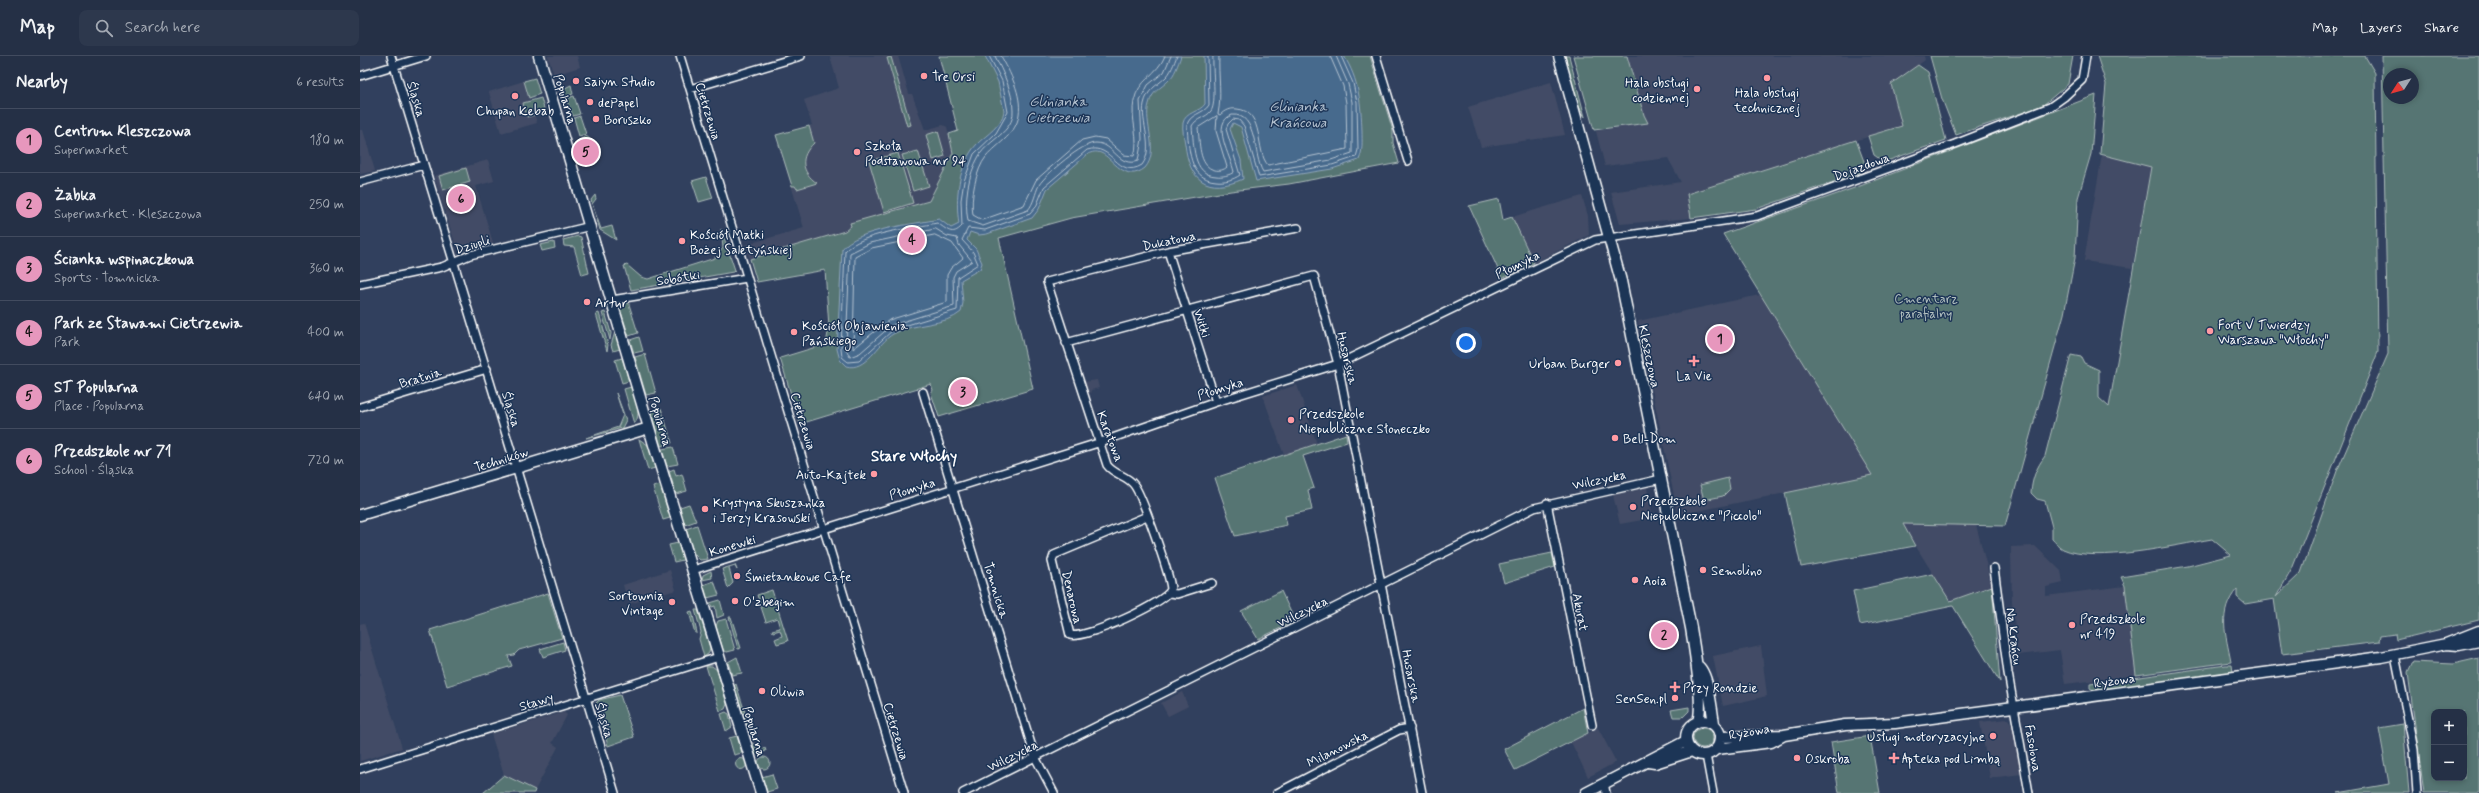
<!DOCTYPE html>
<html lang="en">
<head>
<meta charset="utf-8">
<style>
  :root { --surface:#253046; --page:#2d384d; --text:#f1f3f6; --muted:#a3a9b3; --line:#424b5f; --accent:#e797bd }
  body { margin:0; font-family:Mynerve,sans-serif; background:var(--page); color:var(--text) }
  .controls { position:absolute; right:12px; bottom:12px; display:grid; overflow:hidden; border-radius:8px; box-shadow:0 2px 6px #0003 }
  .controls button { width:36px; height:36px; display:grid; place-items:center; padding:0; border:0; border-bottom:1px solid var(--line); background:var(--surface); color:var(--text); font:20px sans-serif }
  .compass { position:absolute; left:2023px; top:12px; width:36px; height:36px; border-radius:50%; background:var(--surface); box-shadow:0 2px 6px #0003; rotate:234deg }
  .you { position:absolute; left:1106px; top:287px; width:14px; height:14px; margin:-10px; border:3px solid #fff; border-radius:50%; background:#1a73e8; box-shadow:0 0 0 6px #1a73e833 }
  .badge { display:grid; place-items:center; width:26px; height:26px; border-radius:50%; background:var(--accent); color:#111; font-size:13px; font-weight:700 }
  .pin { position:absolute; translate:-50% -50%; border:2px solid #fff; box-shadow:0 1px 4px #0006 }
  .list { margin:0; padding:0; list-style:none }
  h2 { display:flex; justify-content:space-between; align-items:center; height:52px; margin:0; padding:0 16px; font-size:17px }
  h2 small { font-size:13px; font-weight:400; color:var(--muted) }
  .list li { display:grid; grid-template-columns:26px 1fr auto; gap:12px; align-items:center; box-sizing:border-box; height:64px; padding:0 16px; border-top:1px solid var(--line) }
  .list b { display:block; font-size:15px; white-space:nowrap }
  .list p { margin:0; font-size:13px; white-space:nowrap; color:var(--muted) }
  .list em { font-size:13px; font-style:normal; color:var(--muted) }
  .icon { flex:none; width:22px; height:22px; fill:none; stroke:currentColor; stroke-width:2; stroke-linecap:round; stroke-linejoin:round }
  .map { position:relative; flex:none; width:2119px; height:737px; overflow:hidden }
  header { display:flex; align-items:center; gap:24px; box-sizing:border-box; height:56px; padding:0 20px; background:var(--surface); border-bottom:1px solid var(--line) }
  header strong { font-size:19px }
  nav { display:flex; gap:22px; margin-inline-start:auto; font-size:14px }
  .search { width:280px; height:36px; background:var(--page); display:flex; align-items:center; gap:10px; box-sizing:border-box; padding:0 14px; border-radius:8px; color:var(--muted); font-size:15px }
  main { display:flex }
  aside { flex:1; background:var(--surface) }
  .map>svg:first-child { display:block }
  .built { fill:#434c66 }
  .green { fill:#577573; stroke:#abbab9; fill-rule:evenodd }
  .water { fill:#466a8d; stroke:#90a6bb }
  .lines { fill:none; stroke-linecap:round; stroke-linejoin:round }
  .shore { stroke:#b5c3d1; stroke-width:1 }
  .street-casing { stroke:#fff; stroke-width:10 }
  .secondary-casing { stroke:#fff; stroke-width:13 }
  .street { stroke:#1d3557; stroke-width:7 }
  .secondary { stroke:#1d3557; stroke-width:10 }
  .poi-dot { fill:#ff9aa2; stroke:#1d3557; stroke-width:1.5 }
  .labels { text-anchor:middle; stroke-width:3; stroke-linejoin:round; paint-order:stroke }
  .poi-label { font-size:13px; fill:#fff; stroke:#1d3557; text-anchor:start }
  .street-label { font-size:13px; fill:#fff; stroke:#1d3557 }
  .park-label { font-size:13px; fill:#b3c1c0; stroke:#1d3557 }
  .water-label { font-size:14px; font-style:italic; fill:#b5c3d1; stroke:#1d3557 }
  .quarter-label { font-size:15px; font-weight:bold; fill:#fff; stroke:#1d3557 }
</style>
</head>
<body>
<header>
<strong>Map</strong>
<div class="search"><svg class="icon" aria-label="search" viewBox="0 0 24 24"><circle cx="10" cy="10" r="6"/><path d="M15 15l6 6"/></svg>Search here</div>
<nav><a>Map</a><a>Layers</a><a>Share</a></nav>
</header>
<main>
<aside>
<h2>Nearby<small>6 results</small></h2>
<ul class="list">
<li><span class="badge">1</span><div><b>Centrum Kleszczowa</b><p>Supermarket</p></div><em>180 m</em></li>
<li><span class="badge">2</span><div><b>Żabka</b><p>Supermarket · Kleszczowa</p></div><em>250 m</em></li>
<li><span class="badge">3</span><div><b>Ścianka wspinaczkowa</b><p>Sports · Tomnicka</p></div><em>360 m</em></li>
<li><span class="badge">4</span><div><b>Park ze Stawami Cietrzewia</b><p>Park</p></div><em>400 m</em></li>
<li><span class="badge">5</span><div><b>ST Popularna</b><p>Place · Popularna</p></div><em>640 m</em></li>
<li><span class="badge">6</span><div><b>Przedszkole nr 71</b><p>School · Śląska</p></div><em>720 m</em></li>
</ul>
</aside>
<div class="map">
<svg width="2119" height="737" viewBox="0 0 2119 737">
  <rect width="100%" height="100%" fill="#31405e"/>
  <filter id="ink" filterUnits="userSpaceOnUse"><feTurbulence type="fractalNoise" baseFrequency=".025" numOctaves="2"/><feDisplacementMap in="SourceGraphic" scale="8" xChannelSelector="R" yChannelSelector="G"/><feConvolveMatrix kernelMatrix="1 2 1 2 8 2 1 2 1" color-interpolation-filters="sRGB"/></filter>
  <g filter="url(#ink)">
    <!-- built -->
    <path class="built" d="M188,0H217L220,11L194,19Z
      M470,0H538L549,38H552L565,74L583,69L587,71L593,97L569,145L491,167V170L485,175L391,207L385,189L444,172L416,79L452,69L444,44L479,32Z
      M1267,0H1564L1565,4L1532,28L1542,70L1328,138L1331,162L1260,168L1251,136L1321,126L1308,102L1245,110L1236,75L1288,67L1284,59Z
      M164,25L177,67L141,77L129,36Z
      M1191,26L1205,79L1121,91L1108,51Z
      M0,74H3L15,115L0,118Z
      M1742,99L1791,110L1772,212L1724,205Z
      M128,104L134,125L116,130L133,187L102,195L95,187L74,120Z
      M1222,140L1228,160L1229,179L1174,207L1152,161Z
      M1400,239L1512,419L1318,459L1278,265Z
      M737,324L739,332L731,334L730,338L725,326Z
      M937,329L957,388L924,399L903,340Z
      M1287,432L1293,462L1260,468L1253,439Z
      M1542,468L1616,469L1632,530L1590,545Z
      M1675,490L1701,515L1703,527L1686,531V540L1765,530L1776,619L1705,628L1700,594L1658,599L1652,545L1651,491Z
      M310,514L316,534L269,548L263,529Z
      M4,567L42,692L0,705V568Z
      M1401,590L1407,640L1363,650L1353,600Z
      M822,636L828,650L808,660L801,647Z
      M204,656L207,659L192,687L198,691L175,734L144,719L131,678Z
      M1648,663L1653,672L1661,718L1630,722L1620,666Z
      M1238,672L1256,706L1228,721L1211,686Z"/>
    <!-- green -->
    <path class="green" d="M579,0H1010L1033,75V87L1039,107L929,128L871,135L711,162L639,182L673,333L579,361L571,337L573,334L571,328L440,368L420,302L466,288L469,271L465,214L397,226L390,203L485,175L491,170L490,167L569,145L593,97L589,78L598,75Z
      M1205,0H1209L1225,61L1218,49Z
      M1213,0H1267L1284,59L1288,67L1234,74Z
      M1570,0H1713L1708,28L1682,50L1596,79L1582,43Z
      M1737,0H2005L2015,17L2018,296L1932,513L1916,541L1941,517L1977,415L2028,298L2022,0H2119V564L2036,584L2035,578L2020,580L2019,586L1922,598L1914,543L1885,548L1877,541V533C1857,557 1866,578 1871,606L1776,619L1765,530L1761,521L1828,510L1871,499L1852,483C1816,489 1735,508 1703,493C1699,491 1695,486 1692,483V471L1685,445L1677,443L1671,437C1672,423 1676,412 1685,400L1711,299L1721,301L1724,307L1739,314V342L1749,351L1791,111L1740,98L1746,28ZM2029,18H2053V42H2029Z
      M531,1L551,69L547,70L527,2Z
      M1558,9L1568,16L1586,84L1524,106L1514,99L1508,80L1542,70L1531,28Z
      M175,22L180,38L169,42L164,25Z
      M211,29L213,38L204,41L199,35Z
      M1736,39L1731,98L1718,142L1715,202L1704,258L1645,470L1543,468L1555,490L1441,511L1425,437L1512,419L1363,178L1500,130Z
      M214,40L220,58L213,60L206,43Z
      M181,42L185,56L167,61L163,47Z
      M220,60L226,78L219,80L214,62Z
      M449,70L454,87C439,101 441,116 457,127L437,133L435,130H432L416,79Z
      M578,75L585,100L573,104L566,79Z
      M226,80L230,83L235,101L220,106L219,101L229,98L227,93L218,97L215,87Z
      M1496,84L1505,108L1499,117L1396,153L1331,162L1327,138Z
      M558,95L569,130L553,135L542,99Z
      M538,97L553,147L524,156L509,105Z
      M106,112L110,126L83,134L79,120Z
      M346,121L353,142L339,146L332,125Z
      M235,139L236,143L232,148L241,173L252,170L256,184L240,174L231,144Z
      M1139,143L1143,164L1152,161L1174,207L1142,222L1109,150Z
      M361,173L375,214L373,216L271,234L264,210L267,209L281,221L288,223L355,202L363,192Z
      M218,180L221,181L229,217L222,219L214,191L204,190L203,184Z
      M194,186L195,192L182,195L180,189Z
      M268,245L278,277L269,280L260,253L262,248Z
      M245,256L251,277L250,284L242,257Z
      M239,257L248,289L247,295L236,258Z
      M255,276L260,293L253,295L251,289Z
      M279,281L283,295L274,297L270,284Z
      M285,298L296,337L286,339L275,301Z
      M262,302L269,325L262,327L255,304Z
      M271,331C274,342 283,359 274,368L264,333Z
      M256,337L266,364L262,372L226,382L258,371L263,359Z
      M301,352L312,387L301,390L291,356Z
      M986,378L987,386L943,400L954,432L948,434L952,454L925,460L927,469L875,480L855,422Z
      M279,383L288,389L295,412L288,414Z
      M313,391L318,408L307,410L302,393Z
      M314,413L316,420L322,418L327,435L316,438L309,415Z
      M1368,422L1370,433L1363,440L1344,444L1340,429Z
      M300,429L310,462L303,464L293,431Z
      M329,448L336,465L325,469L320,451Z
      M337,469L348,503L340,504L334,498L326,473Z
      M318,487L323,504L314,506L309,489Z
      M1192,497L1195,511L1144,527L1139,508Z
      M375,509L377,514L375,510L369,512L373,527L368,532L362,513Z
      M351,515L352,522L342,524L343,519Z
      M1573,518L1590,545L1632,530L1640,626L1593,550L1500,569L1493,535Z
      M354,525L359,539L347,542L343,529Z
      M412,534L428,585L417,588L415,583L422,580L420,574L413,576L412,574L420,572L417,562L406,566L397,539Z
      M921,535L935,565L898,583L881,555Z
      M188,537L202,582L159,594L154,599L148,600L152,610L87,630L70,574Z
      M360,544L364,559L357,562L355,550L352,551L350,547Z
      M335,554H338L350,592L349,597L344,601L339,583L341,576Z
      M332,555L337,577H335L329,556Z
      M369,561H371L381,592L378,593Z
      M366,563L375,594L367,596L363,594L356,570L358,565Z
      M203,586L205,594L183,601L180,593Z
      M377,601L382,617L372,619L368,606Z
      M2119,602V737H2064L2048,617L2053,606L2093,608ZM2074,656H2104V722H2074Z
      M1866,609H1872L1873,616L1734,635L1730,632V628Z
      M346,610H352L357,614L367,648L365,653L360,655Z
      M376,628L392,678L391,680L374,630Z
      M260,639L274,681L248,690L236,647L239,644Z
      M1329,651V655L1323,661H1313L1311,654Z
      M1223,652L1228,677L1155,714L1144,693Z
      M366,656L369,658L372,671L366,675L361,658Z
      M2043,668L2049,737H1978L2029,728L2019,672Z
      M1333 682a10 10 0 1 1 20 0a10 10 0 1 1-20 0Z
      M377,680L382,697L374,699L369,682Z
      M1510,680L1520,737H1479L1471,686Z
      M393,688H395L397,694L405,692L406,695L395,699Z
      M398 707a6 6 0 1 1 12 0a6 6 0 1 1-12 0Z
      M375.5 708a5.5 5.5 0 1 1 11 0a5.5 5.5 0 1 1-11 0Z
      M412,718L417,733L407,736L402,721Z
      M144,719L175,734L174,737H123Z"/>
    <!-- water -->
    <path class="water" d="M625,0H821C818,8 815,19 808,25C800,33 792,35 789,48C783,67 800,95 785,112C765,128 753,102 741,97C736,95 732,96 728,98L687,133L679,153L672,162L627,178L619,179L610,176L607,184L616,193L622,207L620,213L601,224L603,247L601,256C586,270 551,267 533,278C518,287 506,316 486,310L480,304L477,293L482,193C496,173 556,168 579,163L591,172L599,168C595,143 598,108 617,88C627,78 642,70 644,55L638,26Z
      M844,0H984C999,24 1001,47 1002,75C1002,85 1003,95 999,104L972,113L896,125L881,71L873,67L870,73L881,104L883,123C847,139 829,124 825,88C824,82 822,73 823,67C825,56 840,56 845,48Z"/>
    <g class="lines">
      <!-- shore -->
      <path class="shore" d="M629,0L642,25L648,56L636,77L614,98L604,125L601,144L602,170C592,181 587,173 577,167C553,172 501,177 485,195L481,293L482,301L488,306L499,305L534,273L597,254L598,221L618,208L613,196L602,184L608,172L625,174L670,158L676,151L684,131L727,94C753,86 757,124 782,109C795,92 780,66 784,48C787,34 796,30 805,22C811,17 814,7 817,0
        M635,0C643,17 653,35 653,55C654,76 628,84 619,100C608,119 604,144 608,165L623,170L668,154C674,147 675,137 679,129C686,118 723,86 736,87C754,87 758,112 778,105L782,83L780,45L788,29L804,16L811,0
        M641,0C650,16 662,39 659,58C657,78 638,87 626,101C616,113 610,143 613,159L622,164L664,149L676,124L722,84L735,81L746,83L764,99L774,100C780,82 770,63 774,45C778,24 798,18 805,0
        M848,0L849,49C844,58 828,58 827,70C829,91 828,123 856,125C864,126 873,124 880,119L866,73L868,68L873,63L879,64L884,70L899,121L972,109L996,101L998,94L997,46L993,27L981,0
        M853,0C852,13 857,47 851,55C846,62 836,62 832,70C834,88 832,119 856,120C862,121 870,119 874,116C871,101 850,67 872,59C898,57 893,100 903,116L971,104L992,97V46L988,28L976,0
        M859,0C858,20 862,39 858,58L860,59C865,54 870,52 877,53C905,55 895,96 908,109L987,93L986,47L983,30L970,0
        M857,60L856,75L867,111C864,114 859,115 855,114C838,111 840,85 838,72Z
        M576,173L587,180L597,182L599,189L612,205L596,215L593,221L594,250L532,269L500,297L490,301L486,293L490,197L510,187Z
        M575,179L592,187L603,202L591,212L587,219V246L529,264L493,293L495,201L512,192Z"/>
      <!-- street casing -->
      <g class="street-casing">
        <path id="street" d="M31,0L255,737
          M320,0L544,737
          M1016,0L1048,105
          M0,20L66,0
          M330,33L441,0
          M0,126L64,109
          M808,195L856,346
          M0,228L82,211L110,199L231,170
          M252,244L387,222
          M706,287L954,220L978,308L1062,737
          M563,336L675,701L694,737
          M0,351L127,313
          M1187,447L1232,669
          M787,460L694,499L692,505L710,579C724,584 808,546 811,533C810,519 782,439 774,429C767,419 754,419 747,409L687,226L808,195L938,172
          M1634,512L1648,617L1669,737
          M333,514L738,387L856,346L978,308L1235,184L1397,160L1595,88L1690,51L1704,41L1722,24L1726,0
          M810,537L817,538L852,527
          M2035,599L2054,694L2057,737
          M1346,699L1353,737
          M0,713L359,601
          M1244,727L1246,737
          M603,737L1174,452L1301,423
          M917,737L1039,674L1050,672"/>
      </g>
      <!-- secondary casing -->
      <g class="secondary-casing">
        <path id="secondary" d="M179,0L295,392L401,737
          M1199,0L1261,225L1331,572C1334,591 1344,648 1338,665
          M0,459L289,372
          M2086,588L2099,589L2119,585
          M1338,610C1348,616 1352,655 1354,668
          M1326 682a17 17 0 1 1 34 0a17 17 0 1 1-34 0Z
          M1361,681L1424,679L1485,669L1535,667L2021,601L2086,588L2119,575
          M1357,693L1411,686L1424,679
          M1288,706L1295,707L1332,695
          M1226,737L1326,685"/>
      </g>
      <!-- street -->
      <use href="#street" class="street"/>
      <!-- secondary -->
      <use href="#secondary" class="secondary"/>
    </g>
  </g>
  <!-- markers -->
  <g class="poi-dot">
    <circle cx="564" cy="20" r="4"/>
    <circle cx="1407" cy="22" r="4"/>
    <circle cx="216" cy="25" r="4"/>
    <circle cx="1337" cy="33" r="4"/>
    <circle cx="155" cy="40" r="4"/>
    <circle cx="230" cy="46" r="4"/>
    <circle cx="236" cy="63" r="4"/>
    <circle cx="497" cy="96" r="4"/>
    <circle cx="322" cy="185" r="4"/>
    <circle cx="227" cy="246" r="4"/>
    <circle cx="1850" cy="275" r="4"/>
    <circle cx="434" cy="276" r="4"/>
    <path d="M1332 299h4v4h4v4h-4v4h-4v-4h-4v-4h4z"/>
    <circle cx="1258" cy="307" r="4"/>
    <circle cx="931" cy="364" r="4"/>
    <circle cx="1255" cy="382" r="4"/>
    <circle cx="514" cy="418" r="4"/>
    <circle cx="1273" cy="451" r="4"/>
    <circle cx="345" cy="453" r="4"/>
    <circle cx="1343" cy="514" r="4"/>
    <circle cx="377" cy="520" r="4"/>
    <circle cx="1275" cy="524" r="4"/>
    <circle cx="375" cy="545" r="4"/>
    <circle cx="312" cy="546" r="4"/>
    <circle cx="1712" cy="569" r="4"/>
    <path d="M1313 625h4v4h4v4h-4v4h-4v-4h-4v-4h4z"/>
    <circle cx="402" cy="635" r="4"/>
    <circle cx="1315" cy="642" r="4"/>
    <circle cx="1633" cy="680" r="4"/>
    <circle cx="1437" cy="702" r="4"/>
    <path d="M1532 696h4v4h4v4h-4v4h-4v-4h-4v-4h4z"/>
  </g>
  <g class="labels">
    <!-- poi labels -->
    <g class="poi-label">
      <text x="572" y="25">Tre Orsi</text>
      <text x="224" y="30">Saiyn Studio</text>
      <text x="1329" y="31" text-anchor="end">Hala obsługi<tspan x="1329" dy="15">codziennej</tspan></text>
      <text x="1407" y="41" text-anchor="middle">Hala obsługi<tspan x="1407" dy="15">technicznej</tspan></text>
      <text x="238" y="51">dePapel</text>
      <text x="155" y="59" text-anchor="middle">Chupan Kebab</text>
      <text x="244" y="68">Boruszko</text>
      <text x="505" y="94">Szkoła<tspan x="505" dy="15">Podstawowa nr 94</tspan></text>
      <text x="330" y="183">Kościół Matki<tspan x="330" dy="15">Bożej Saletyńskiej</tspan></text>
      <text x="235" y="251">Artur</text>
      <text x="1858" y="273">Fort V Twierdzy<tspan x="1858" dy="15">Warszawa "Włochy"</tspan></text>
      <text x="442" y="274">Kościół Objawienia<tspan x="442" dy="15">Pańskiego</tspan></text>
      <text x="1250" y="312" text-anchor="end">Urban Burger</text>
      <text x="1334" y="324" text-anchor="middle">La Vie</text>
      <text x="939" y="362">Przedszkole<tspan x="939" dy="15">Niepubliczne Słoneczko</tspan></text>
      <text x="1263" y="387">Bell-Dom</text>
      <text x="506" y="423" text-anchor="end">Auto-Kajtek</text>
      <text x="1281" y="449">Przedszkole<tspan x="1281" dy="15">Niepubliczne "Piccolo"</tspan></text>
      <text x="353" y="451">Krystyna Skuszanka<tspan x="353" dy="15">i Jerzy Krasowski</tspan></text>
      <text x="1351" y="519">Semolino</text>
      <text x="385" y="525">Śmietankowe Cafe</text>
      <text x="1283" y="529">Aoia</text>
      <text x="304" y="544" text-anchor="end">Sortownia<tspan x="304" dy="15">Vintage</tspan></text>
      <text x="383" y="550">O'zbegim</text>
      <text x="1720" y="567">Przedszkole<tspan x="1720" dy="15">nr 419</tspan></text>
      <text x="1323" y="636">Przy Rondzie</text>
      <text x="410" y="640">Oliwia</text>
      <text x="1307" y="647" text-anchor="end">SenSen.pl</text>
      <text x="1625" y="685" text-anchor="end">Usługi motoryzacyjne</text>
      <text x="1445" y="707">Oskroba</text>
      <text x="1542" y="707">Apteka pod Limbą</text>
    </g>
    <!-- street labels -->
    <g class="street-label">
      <text transform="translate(57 43) rotate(73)" y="5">Śląska</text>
      <text transform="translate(206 43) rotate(73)" y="5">Popularna</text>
      <text transform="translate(349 55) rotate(73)" y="5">Cietrzewia</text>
      <text transform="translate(1501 110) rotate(-20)" y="5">Dojazdowa</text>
      <text transform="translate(809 184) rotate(-12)" y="5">Dukatowa</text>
      <text transform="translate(112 188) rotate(-17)" y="5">Dziupli</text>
      <text transform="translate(1157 208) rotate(-26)" y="5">Płomyka</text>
      <text transform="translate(318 221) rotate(-9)" y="5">Sobótki</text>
      <text transform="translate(843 267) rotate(72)" y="5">Witki</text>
      <text transform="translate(1290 300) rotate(78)" y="5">Kleszczowa</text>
      <text transform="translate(988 302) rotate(77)" y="5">Husarska</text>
      <text transform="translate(60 321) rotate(-17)" y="5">Bratnia</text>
      <text transform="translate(860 332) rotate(-18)" y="5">Płomyka</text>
      <text transform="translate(152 353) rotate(73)" y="5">Śląska</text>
      <text transform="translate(301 365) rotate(73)" y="5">Popularna</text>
      <text transform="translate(444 365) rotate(73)" y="5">Cietrzewia</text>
      <text transform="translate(751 380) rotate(69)" y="5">Karatowa</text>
      <text transform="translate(141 403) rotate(-17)" y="5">Techników</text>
      <text transform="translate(1239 423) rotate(-12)" y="5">Wilczycka</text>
      <text transform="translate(552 432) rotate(-17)" y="5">Płomyka</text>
      <text transform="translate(372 489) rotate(-17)" y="5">Konewki</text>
      <text transform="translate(637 534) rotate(73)" y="5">Tomnicka</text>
      <text transform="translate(713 541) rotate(77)" y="5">Denarowa</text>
      <text transform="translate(942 555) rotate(-26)" y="5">Wilczycka</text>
      <text transform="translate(1221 556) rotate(79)" y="5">Akurat</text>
      <text transform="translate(1655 580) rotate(83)" y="5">Na Krańcu</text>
      <text transform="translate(1052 620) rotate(79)" y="5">Husarska</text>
      <text transform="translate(1754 624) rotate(-8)" y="5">Ryżowa</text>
      <text transform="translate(176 645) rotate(-17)" y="5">Stawy</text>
      <text transform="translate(245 664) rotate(73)" y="5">Śląska</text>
      <text transform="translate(395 675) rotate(73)" y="5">Popularna</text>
      <text transform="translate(537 675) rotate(73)" y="5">Cietrzewia</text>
      <text transform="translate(1389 675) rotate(-10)" y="5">Ryżowa</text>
      <text transform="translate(977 692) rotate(-27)" y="5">Milanowska</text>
      <text transform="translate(1674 692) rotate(80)" y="5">Fasolowa</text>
      <text transform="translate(652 699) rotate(-27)" y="5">Wilczycka</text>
    </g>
    <!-- park labels -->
    <g class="park-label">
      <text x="1566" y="247">Cmentarz<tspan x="1566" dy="15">parafialny</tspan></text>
    </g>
    <!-- water labels -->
    <g class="water-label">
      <text x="698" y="50">Glinianka<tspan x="698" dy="16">Cietrzewia</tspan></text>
      <text x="938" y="55">Glinianka<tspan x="938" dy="16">Krańcowa</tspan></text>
    </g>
    <!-- quarter labels -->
    <g class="quarter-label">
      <text x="554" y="405">Stare Włochy</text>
    </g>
  </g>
</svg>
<div class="controls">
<button>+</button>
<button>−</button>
</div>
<svg class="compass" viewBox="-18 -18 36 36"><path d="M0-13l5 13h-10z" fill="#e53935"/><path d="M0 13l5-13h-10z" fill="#a3a9b3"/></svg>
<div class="you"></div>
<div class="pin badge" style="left:1360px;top:283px">1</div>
<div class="pin badge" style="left:1304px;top:579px">2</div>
<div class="pin badge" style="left:603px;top:336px">3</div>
<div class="pin badge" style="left:552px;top:184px">4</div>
<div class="pin badge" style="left:226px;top:96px">5</div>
<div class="pin badge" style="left:101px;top:143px">6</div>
</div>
</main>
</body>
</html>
